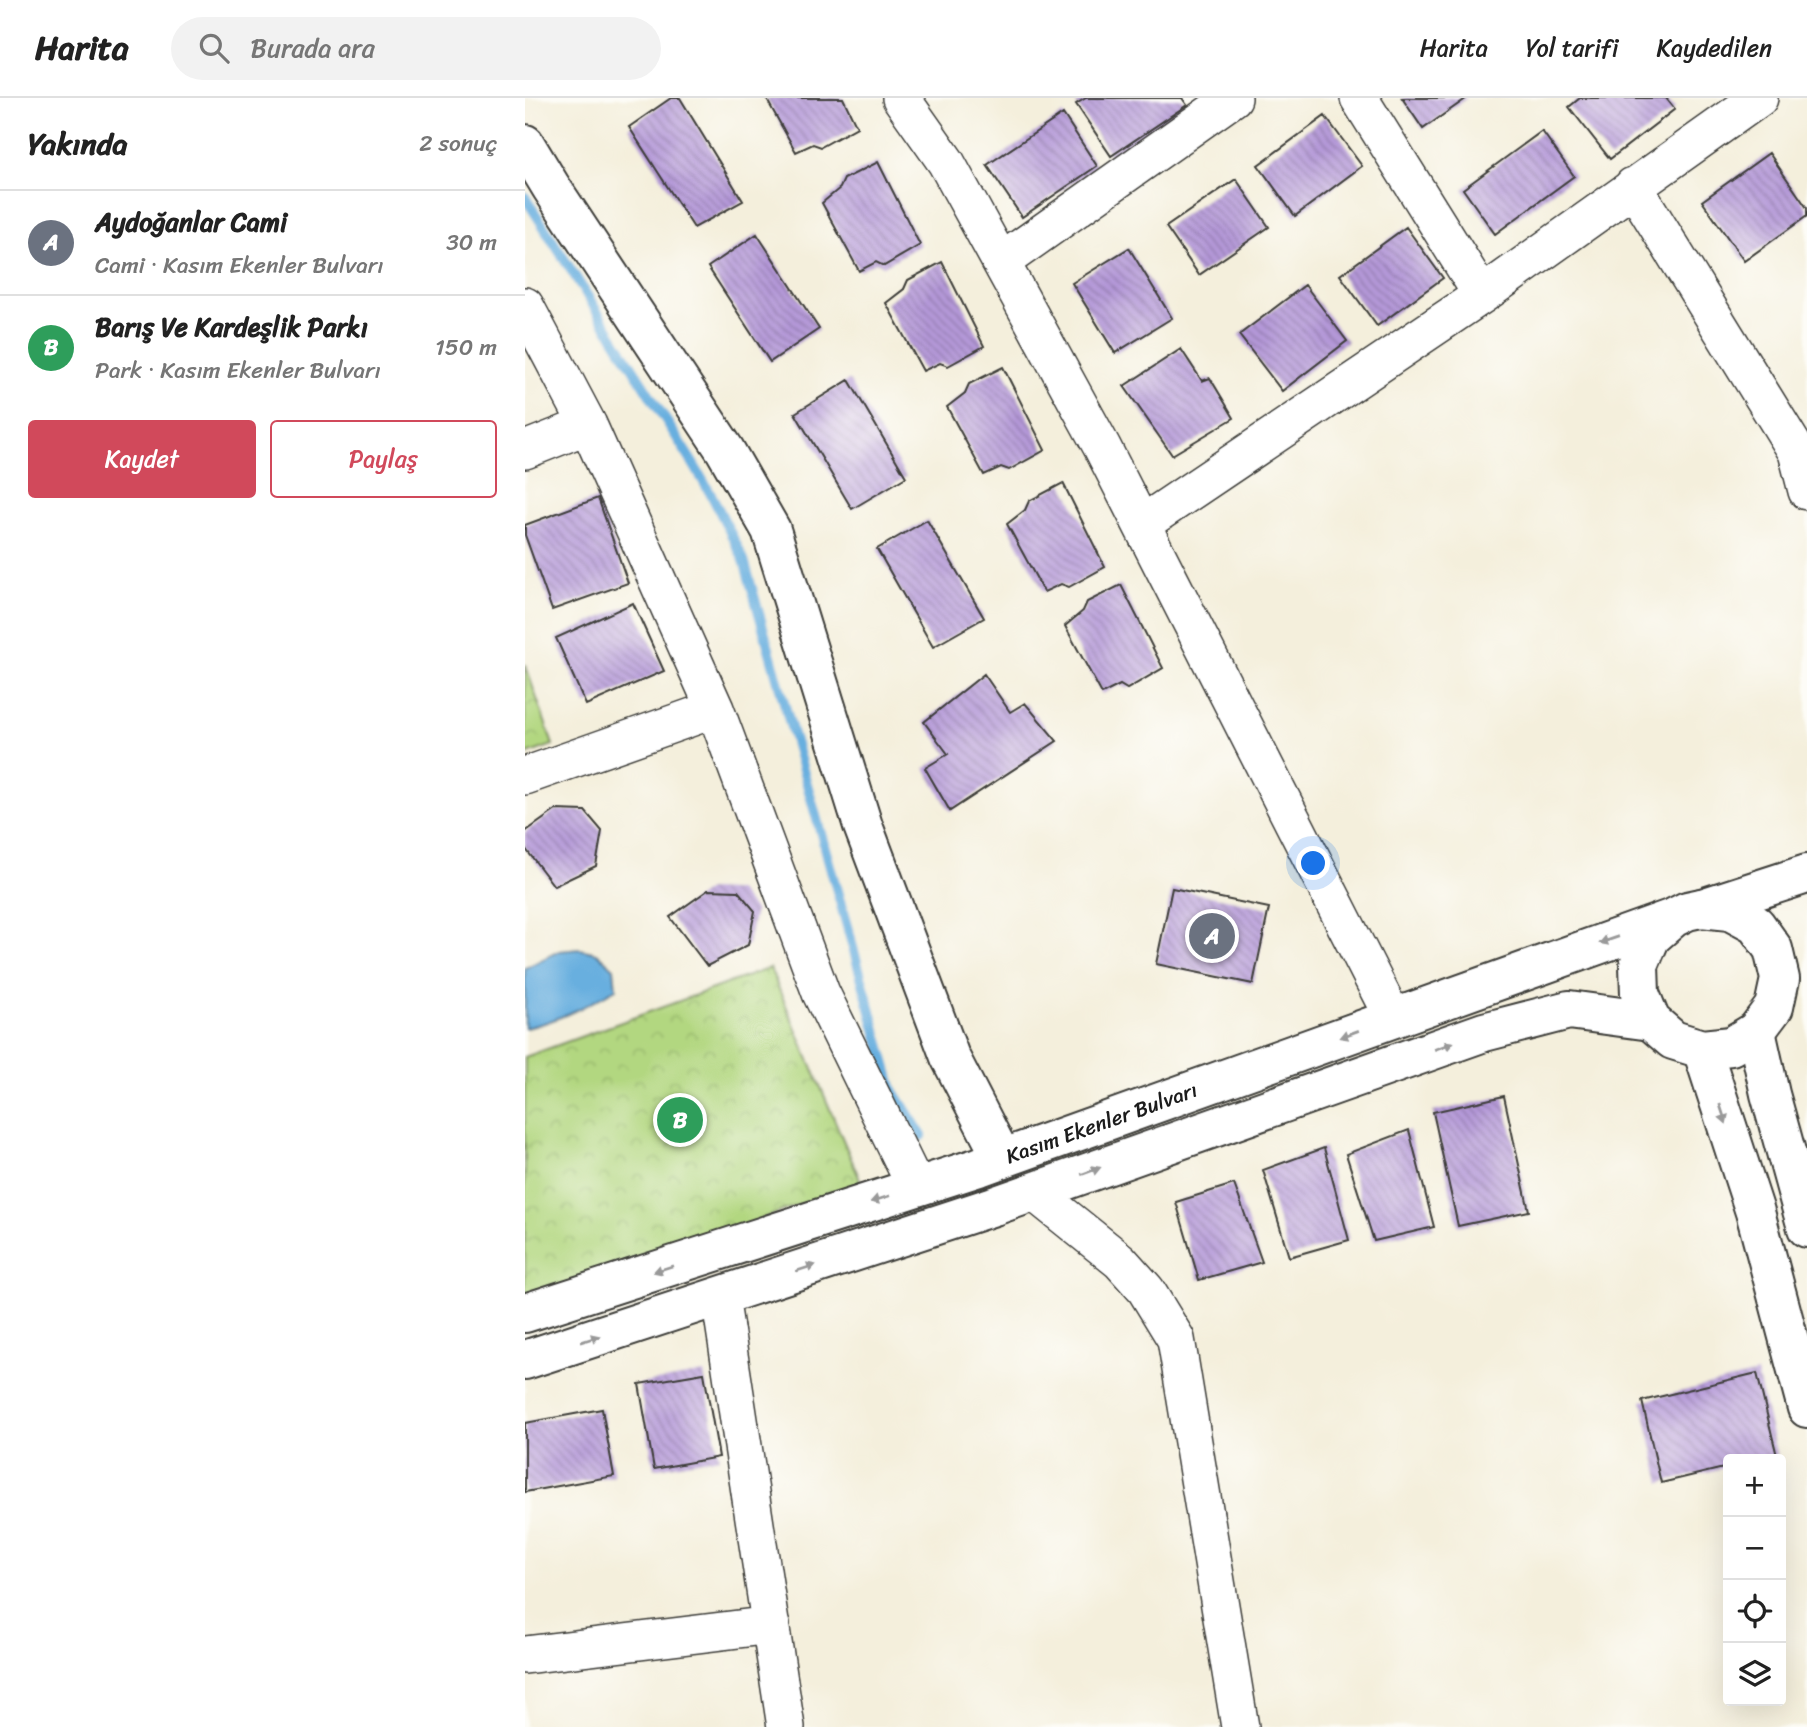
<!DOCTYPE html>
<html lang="tr">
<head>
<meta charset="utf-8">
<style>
  :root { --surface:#fff; --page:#f2f2f2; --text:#222; --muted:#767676; --line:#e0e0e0; --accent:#d1495b }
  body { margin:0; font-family:Sriracha,sans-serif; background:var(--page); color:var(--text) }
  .controls { position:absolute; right:21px; bottom:21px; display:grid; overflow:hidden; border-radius:7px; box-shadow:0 7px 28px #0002 }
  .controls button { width:63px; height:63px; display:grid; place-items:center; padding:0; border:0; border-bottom:2px solid var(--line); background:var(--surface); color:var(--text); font:35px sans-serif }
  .you { position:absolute; left:789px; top:766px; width:24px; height:24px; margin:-18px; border:5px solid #fff; border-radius:50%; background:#1a73e8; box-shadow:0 0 0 10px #1a73e833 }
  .badge { display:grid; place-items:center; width:46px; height:46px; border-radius:50%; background:var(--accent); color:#fff; font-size:23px; font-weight:700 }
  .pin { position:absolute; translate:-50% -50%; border:4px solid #fff; box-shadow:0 2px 7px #0006 }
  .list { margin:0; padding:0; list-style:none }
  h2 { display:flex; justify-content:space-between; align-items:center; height:91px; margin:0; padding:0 28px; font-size:30px }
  h2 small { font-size:23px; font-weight:400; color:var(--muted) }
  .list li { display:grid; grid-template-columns:46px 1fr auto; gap:21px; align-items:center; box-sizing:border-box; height:105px; padding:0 28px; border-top:2px solid var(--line) }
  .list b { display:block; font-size:26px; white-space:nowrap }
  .list p { margin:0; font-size:23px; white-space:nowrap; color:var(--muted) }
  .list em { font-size:23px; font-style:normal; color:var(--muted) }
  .actions { display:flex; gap:14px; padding:21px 28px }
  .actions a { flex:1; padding:16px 0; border:2px solid var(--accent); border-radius:7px; text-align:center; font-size:24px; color:var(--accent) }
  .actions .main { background:var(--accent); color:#fff }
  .icon { flex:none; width:38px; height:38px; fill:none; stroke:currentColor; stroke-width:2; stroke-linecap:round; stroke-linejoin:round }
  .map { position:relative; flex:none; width:1282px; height:1629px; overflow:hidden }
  header { display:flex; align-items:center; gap:42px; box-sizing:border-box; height:98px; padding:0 35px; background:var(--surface); border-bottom:2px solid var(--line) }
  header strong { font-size:33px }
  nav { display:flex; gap:38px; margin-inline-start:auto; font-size:24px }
  .search { width:490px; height:63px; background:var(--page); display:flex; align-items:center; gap:18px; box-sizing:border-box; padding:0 24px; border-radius:38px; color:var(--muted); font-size:26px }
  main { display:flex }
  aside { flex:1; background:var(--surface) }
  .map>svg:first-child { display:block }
  .park { fill:url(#park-crowns); stroke:#677a4e; stroke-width:2 }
  .water { fill:#68afdf; stroke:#42667e; stroke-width:2 }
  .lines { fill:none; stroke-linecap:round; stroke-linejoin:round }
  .stream { stroke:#68afdf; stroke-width:10 }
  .building { fill:url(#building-back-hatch) }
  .minor-casing { stroke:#3c3c39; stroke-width:40 }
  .tertiary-casing { stroke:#3c3c39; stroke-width:42 }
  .minor { stroke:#fff; stroke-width:37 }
  .tertiary { stroke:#fff; stroke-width:38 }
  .oneway { fill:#999 }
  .labels { text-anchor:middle; stroke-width:7; stroke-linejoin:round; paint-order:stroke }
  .street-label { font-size:21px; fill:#1c1c1c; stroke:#fdfcf7 }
</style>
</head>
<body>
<header>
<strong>Harita</strong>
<div class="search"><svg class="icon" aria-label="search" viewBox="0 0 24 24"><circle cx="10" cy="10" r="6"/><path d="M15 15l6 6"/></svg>Burada ara</div>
<nav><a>Harita</a><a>Yol tarifi</a><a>Kaydedilen</a></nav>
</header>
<main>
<aside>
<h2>Yakında<small>2 sonuç</small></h2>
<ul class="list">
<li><span class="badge" style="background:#6b7280">A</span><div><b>Aydoğanlar Cami</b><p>Cami · Kasım Ekenler Bulvarı</p></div><em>30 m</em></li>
<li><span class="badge" style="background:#2e9e5b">B</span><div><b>Barış Ve Kardeşlik Parkı</b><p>Park · Kasım Ekenler Bulvarı</p></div><em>150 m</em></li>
</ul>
<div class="actions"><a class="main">Kaydet</a><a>Paylaş</a></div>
</aside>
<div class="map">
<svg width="1282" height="1629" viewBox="0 0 1282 1629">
  <defs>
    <pattern id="park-crowns" width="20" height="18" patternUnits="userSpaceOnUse" patternTransform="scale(1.75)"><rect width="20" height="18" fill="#b2d780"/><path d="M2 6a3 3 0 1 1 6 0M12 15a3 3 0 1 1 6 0" fill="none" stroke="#98b86e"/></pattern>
    <pattern id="building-back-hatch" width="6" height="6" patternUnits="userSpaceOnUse" patternTransform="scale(1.75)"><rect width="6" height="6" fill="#b498d8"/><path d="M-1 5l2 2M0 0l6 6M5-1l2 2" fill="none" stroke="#927bae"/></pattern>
  </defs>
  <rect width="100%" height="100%" fill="#fdfcf7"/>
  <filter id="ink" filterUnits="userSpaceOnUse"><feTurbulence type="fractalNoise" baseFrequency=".0143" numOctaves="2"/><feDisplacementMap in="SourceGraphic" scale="14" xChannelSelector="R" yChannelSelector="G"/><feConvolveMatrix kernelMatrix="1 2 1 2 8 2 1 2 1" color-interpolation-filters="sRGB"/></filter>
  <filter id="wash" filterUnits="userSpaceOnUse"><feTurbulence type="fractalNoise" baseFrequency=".00686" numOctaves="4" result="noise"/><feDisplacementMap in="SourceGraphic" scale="28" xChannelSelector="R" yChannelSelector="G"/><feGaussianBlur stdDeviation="1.57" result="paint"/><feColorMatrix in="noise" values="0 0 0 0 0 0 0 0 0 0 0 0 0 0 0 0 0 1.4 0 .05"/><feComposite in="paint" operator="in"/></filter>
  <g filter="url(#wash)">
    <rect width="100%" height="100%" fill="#f4efdc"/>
    <!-- park -->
    <path class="park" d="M0,566L28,647L0,657Z
      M245,870L336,1084L0,1208V959Z"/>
    <!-- water -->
    <path class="water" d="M55,851L72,855L89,870L91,891C63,907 31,924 0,930V870L34,853Z"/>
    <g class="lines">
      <!-- stream -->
      <path class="stream" d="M0,99L169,367L188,400L219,462L368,992L397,1038"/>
    </g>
    <g id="blocks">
      <!-- building -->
      <path class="building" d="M146,0H155L218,103L169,130L104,29Z
        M241,0H318L332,29L296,49L288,46L271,54Z
        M561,0H657L662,7L586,58L551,6Z
        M877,0H942L898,31Z
        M1055,0H1141L1150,11L1085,61L1044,9Z
        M538,16L572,68L497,119L462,67Z
        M800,18L837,68L770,118L733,67Z
        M1017,33L1049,78L970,136L938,91Z
        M1244,55L1282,110V118L1219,163L1177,103Z
        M353,64L395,147L359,168L351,164L334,173L297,105L315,90L319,81Z
        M711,81L744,129L674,177L641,129Z
        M881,129L918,180L852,228L815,177Z
        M232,136L294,231L245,264L183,169Z
        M604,150L647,220L590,255L547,185Z
        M417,164L459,248L423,268L415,265L398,273L361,205L379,191L383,182Z
        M780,187L822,243L757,293L714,237Z
        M656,251L677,283L685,280L709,320L647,357L599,288Z
        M478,269L520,352L484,372L476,369L459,377L422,309L440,295L444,286Z
        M324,282L381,379L327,411L270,315Z
        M538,385L580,469L544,489L536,486L519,494L482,426L500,412L504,403Z
        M73,400L103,485L27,512L0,437V427Z
        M402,422L459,520L408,549L352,451Z
        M596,487L638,570L602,591L595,587L577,596L540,528L558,513L562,504Z
        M108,505L139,573L61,607L31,540Z
        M459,576L485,614L500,605L532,643L425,713L400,670L423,656L399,624Z
        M31,712L60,713L77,733L71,768L29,788L0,750V734Z
        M647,790L744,810L728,886L631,866Z
        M183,792L213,793L230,813L223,847L182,868L145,819Z
        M979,998L1004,1113L933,1128L908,1014Z
        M884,1032L909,1129L849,1143L821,1056Z
        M799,1050L824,1142L764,1159L738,1072Z
        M709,1086L737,1164L674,1182L651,1104Z
        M179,1275L194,1359L129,1371L114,1286Z
        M1232,1275L1252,1358L1238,1361H1203V1369L1136,1385L1117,1303Z
        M77,1311L89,1378L0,1394V1325Z"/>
    </g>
  </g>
  <g filter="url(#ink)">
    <use href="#blocks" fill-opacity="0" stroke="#3c3c39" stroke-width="2"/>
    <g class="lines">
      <!-- minor casing -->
      <g class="minor-casing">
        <path id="minor" d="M376,0L421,64L577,349L868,920
          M834,0L957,197
          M1108,88L1272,354L1282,393
          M476,164L708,0
          M0,208L63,327L190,611L296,895L391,1089
          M0,352L63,327
          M617,426L957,197L1234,0
          M0,678L190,611
          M509,1094L595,1163L621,1192L651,1241L715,1629
          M195,1198L261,1629
          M0,1557L246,1527"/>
      </g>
      <!-- tertiary casing -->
      <g class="tertiary-casing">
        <g id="tertiary">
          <path d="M0,46L26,89L200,352L246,432L338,728L425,959L477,1060"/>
          <path d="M1177,810L1282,776"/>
          <path d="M1231,933L1245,996L1282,1130"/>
          <path d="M1177,951L1230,1114L1282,1310"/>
          <path id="s1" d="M0,1215L454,1069L1148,820L1162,813L1176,810L1205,813L1231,827L1248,851L1255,881L1249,909L1231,933L1206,948L1177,951L1148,942L1126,923L1115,896L1114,867L1126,839L1148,820"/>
          <path d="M0,1262L469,1108L959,934L1044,912L1126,923"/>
        </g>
      </g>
      <!-- minor -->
      <use href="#minor" class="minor"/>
      <!-- tertiary -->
      <use href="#tertiary" class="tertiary"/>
    </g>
    <!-- one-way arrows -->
    <defs><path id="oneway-solid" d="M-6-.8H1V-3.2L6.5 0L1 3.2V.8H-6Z" transform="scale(1.75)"/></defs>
    <g class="oneway">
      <use href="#oneway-solid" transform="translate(1084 842) rotate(161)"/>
      <use href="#oneway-solid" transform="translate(824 936) rotate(160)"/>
      <use href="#oneway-solid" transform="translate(919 948) rotate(-20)"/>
      <use href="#oneway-solid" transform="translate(1198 1016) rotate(72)"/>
      <use href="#oneway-solid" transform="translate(566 1073) rotate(-20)"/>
      <use href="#oneway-solid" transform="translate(355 1101) rotate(162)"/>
      <use href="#oneway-solid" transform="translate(281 1170) rotate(-18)"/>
      <use href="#oneway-solid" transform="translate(138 1171) rotate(162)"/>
      <use href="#oneway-solid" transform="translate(65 1241) rotate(-18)"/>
    </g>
  </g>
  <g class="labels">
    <!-- street labels -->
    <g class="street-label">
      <text dy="7" stroke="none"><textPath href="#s1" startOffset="607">Kasım Ekenler Bulvarı</textPath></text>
    </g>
  </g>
</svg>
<div class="controls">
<button>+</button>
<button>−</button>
<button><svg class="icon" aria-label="locate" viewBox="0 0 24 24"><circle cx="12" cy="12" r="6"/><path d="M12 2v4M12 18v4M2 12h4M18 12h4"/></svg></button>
<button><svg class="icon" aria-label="layers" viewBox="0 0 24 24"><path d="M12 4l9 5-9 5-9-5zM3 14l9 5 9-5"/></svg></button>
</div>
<div class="you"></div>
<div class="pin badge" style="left:687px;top:838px;background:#6b7280">A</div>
<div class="pin badge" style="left:155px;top:1022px;background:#2e9e5b">B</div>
</div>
</main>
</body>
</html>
